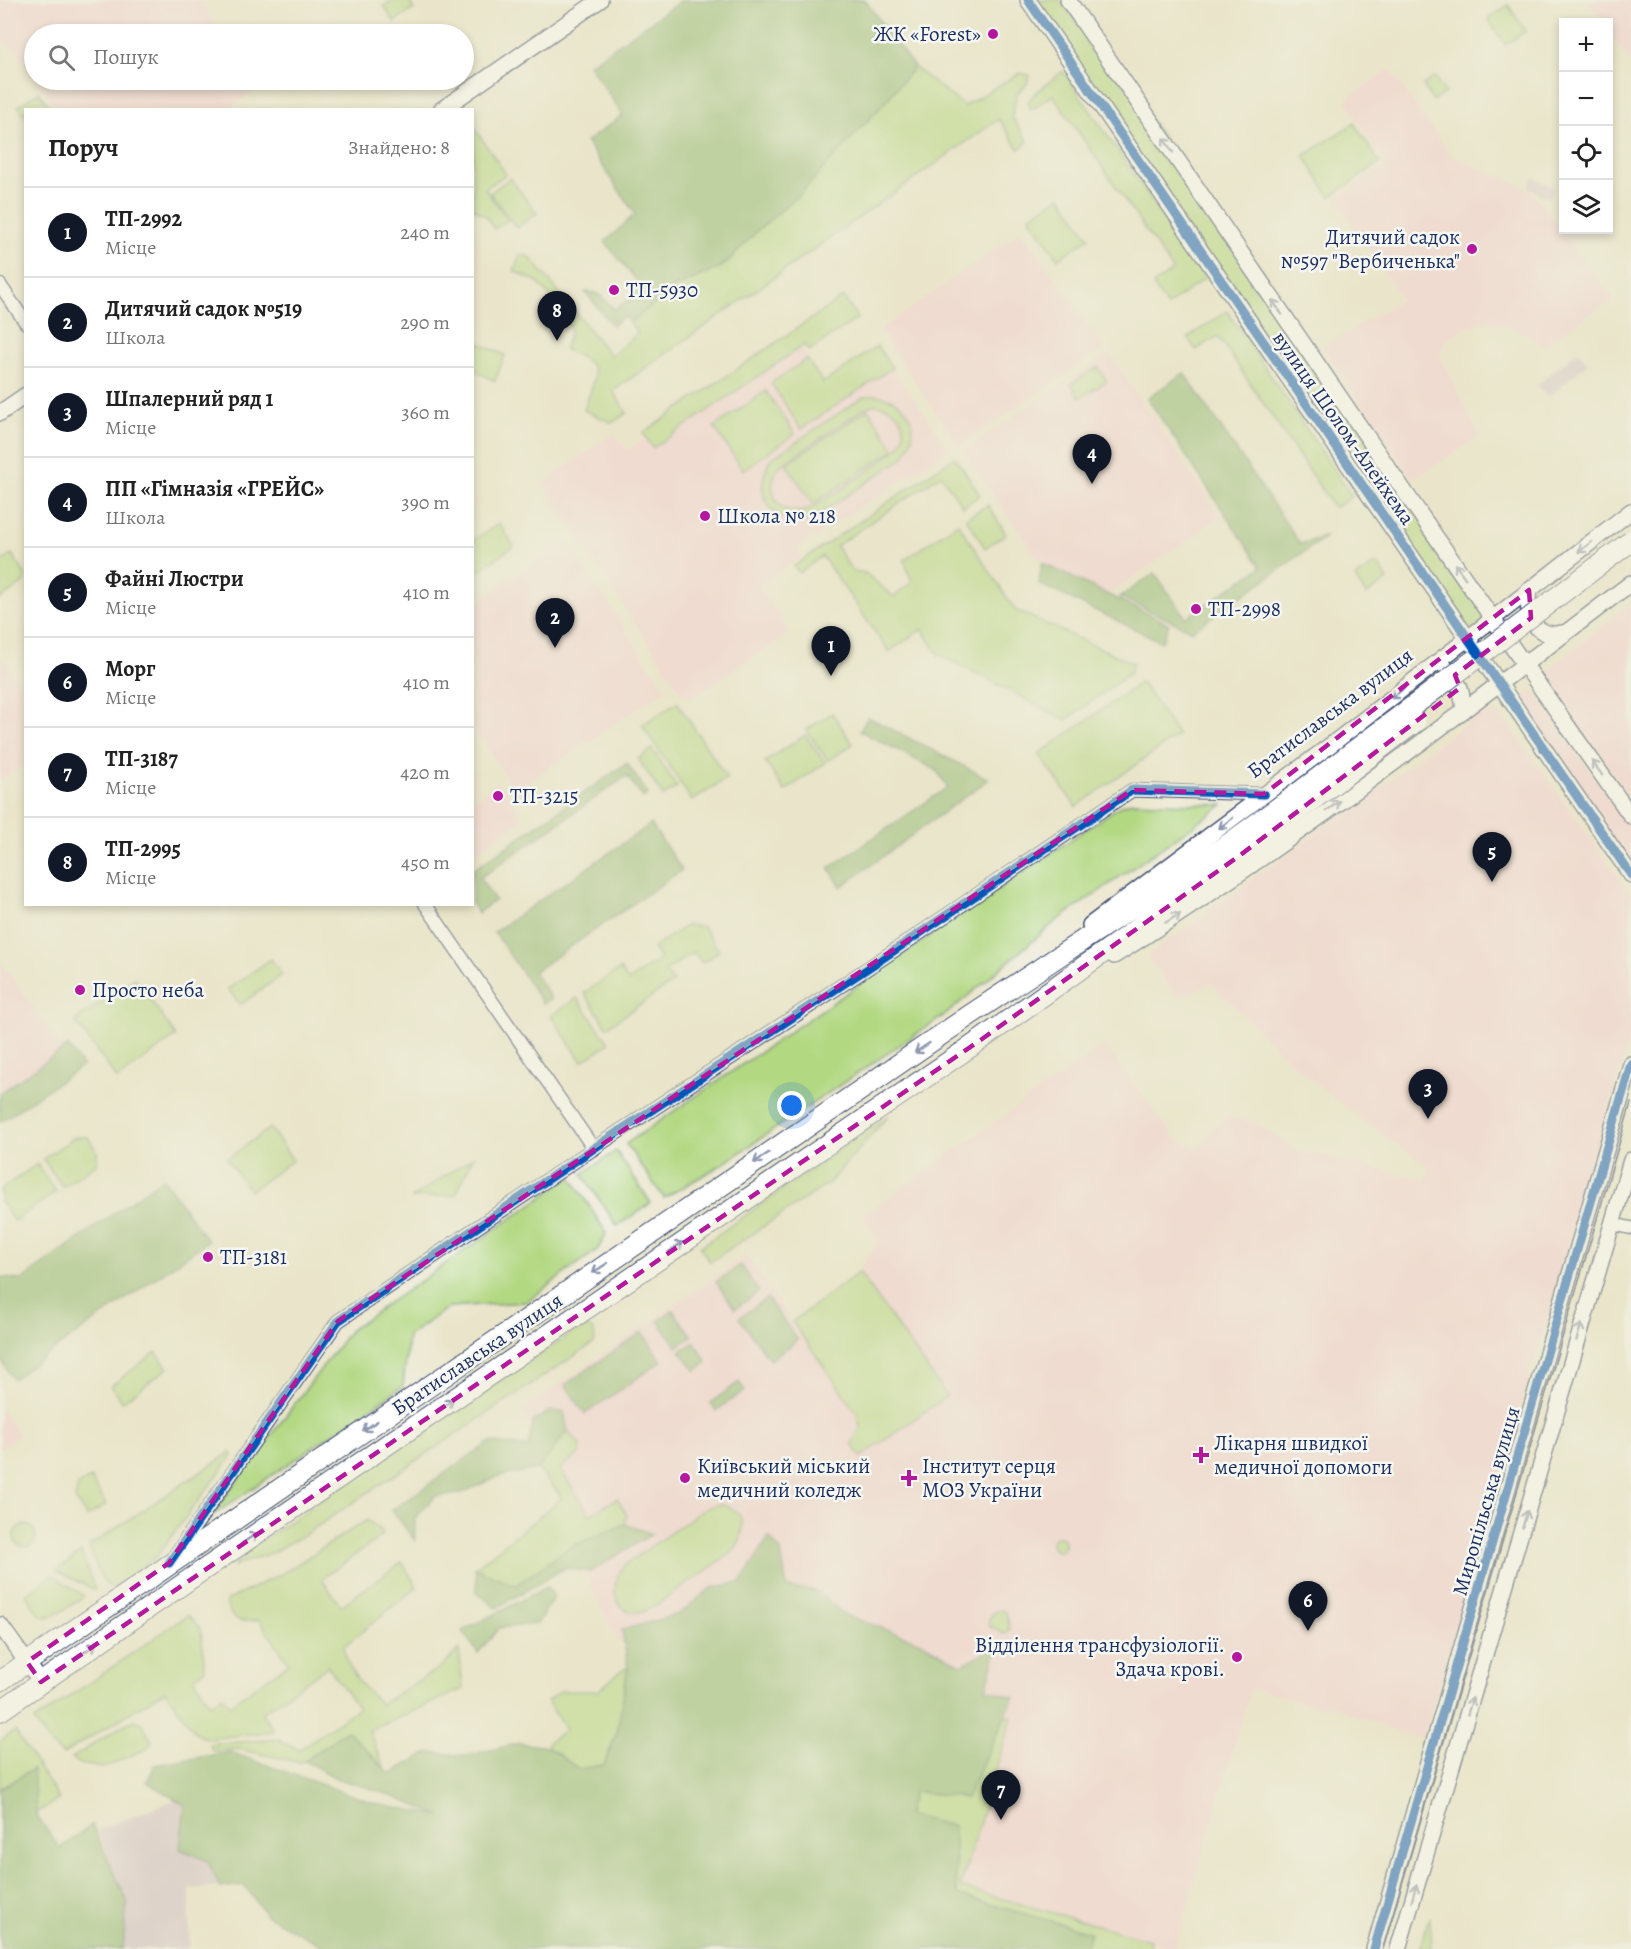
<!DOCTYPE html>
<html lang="uk">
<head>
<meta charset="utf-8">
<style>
  :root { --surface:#fff; --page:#f2f2f2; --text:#222; --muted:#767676; --line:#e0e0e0; --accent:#111827 }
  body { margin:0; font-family:Alegreya,serif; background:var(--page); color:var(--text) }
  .controls { position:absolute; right:18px; top:18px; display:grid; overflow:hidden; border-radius:0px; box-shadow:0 3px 9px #0003 }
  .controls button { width:54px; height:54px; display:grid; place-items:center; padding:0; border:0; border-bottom:2px solid var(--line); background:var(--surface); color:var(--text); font:30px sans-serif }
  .you { position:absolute; left:792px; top:1106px; width:21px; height:21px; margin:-15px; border:4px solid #fff; border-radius:50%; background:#1a73e8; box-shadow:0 0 0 9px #1a73e833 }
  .badge { display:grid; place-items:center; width:39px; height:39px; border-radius:50%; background:var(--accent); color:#fff; font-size:20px; font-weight:700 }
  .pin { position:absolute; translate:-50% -50px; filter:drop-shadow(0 2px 3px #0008) }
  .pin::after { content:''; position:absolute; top:32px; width:21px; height:18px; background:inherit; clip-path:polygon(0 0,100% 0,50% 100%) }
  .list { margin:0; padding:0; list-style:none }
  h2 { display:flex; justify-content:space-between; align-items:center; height:78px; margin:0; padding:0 24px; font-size:26px }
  h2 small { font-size:20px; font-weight:400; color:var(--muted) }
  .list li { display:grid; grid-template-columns:39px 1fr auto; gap:18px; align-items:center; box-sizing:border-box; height:90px; padding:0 24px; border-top:2px solid var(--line) }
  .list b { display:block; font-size:22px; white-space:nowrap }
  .list p { margin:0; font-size:20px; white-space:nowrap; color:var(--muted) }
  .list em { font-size:20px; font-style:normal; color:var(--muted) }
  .icon { flex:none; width:33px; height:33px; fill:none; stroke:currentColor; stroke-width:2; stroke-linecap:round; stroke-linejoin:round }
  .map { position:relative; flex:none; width:1631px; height:1949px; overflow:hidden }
  .search { position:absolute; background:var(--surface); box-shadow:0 3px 9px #0003; left:24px; top:24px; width:450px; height:66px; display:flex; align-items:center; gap:15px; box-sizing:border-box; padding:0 21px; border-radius:33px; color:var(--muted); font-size:22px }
  .panel { position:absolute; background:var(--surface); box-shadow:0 3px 9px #0003; left:24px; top:108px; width:450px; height:798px; border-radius:0px }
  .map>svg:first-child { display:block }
  .built { fill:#f6cfd6 }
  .industrial { fill:#d1bdc9 }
  .green { fill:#b3d882; stroke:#678470; stroke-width:1.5; fill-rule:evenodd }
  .forest { fill:#8eb870; stroke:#547467; stroke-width:1.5 }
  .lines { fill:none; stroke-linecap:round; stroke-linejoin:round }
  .minor-casing { stroke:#3a4a6e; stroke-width:15 }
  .tertiary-casing { stroke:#3a4a6e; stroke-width:18 }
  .primary-casing { stroke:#3a4a6e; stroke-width:22 }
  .minor { stroke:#fff; stroke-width:12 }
  .tertiary { stroke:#fff; stroke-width:15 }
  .primary { stroke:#fff; stroke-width:20 }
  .tram { stroke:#1b2f5e; stroke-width:1.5 }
  .primary-bridge-casing { stroke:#3a4a6e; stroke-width:22; stroke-linecap:butt }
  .primary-bridge { stroke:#fff; stroke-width:20 }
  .cycleway-casing { stroke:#f6f6f2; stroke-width:13 }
  .cycleway { stroke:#0057b8; stroke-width:9 }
  .oneway { stroke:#8d97ae }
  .marked { fill:none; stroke:#b5179e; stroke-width:4.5; stroke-dasharray:12 8; stroke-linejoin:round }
  .poi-dot { fill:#b5179e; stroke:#f6f6f2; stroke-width:2 }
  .labels { text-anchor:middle; stroke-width:5; stroke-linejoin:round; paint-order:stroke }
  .poi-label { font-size:21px; fill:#1b2f5e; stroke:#f6f6f2; text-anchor:start }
  .street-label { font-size:21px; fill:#1b2f5e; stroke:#f6f6f2 }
</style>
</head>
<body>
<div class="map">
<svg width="1631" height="1949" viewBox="0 0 1631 1949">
  <rect width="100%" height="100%" fill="#f6f6f2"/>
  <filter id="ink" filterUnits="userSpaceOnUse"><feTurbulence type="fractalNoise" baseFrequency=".0167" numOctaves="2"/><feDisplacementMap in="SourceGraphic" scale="12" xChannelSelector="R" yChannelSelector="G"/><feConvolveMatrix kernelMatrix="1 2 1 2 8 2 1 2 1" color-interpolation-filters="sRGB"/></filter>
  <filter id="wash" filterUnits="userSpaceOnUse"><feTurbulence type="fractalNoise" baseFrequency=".008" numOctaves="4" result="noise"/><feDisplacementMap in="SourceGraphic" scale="24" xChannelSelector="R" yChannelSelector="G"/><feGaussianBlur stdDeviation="1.35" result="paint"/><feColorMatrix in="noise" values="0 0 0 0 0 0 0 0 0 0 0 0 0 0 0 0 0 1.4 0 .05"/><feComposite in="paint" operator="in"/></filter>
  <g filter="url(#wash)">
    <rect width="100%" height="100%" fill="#eae5ca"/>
    <!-- built -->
    <path class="built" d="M0,0H200L223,34H34V77L16,50L0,41Z
      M1587,0H1631V64L1609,32L1608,22H1602Z
      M1390,69L1451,156L1528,188L1614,298L1543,347L1535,338L1509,326L1485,322L1465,328L1447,340L1439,353L1480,437L1413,479L1323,347L1402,299L1334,199L1385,164L1345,100Z
      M36,80H253L259,88L228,109L57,110Z
      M1021,231L1105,348L959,446L879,330Z
      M877,346L949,449L797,548L802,557L758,586L790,633L687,701L542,483L614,433L627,450L645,438L653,449L801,348L823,383Z
      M1109,353L1221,517L1107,595L1042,563L962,451Z
      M566,540L666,690L515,790L473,728V605Z
      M1631,604V800L1546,677L1560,660Z
      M0,654L26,692L25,764L0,781Z
      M1533,689L1631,830V867L1518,699Z
      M1500,713L1631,894V1034L1423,1739L1390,1730L1327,1703L1325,1708L1251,1688L1175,1949L960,1887L1012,1717L813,1665L745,1609L619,1643L591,1587L587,1573L606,1540L521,1411L746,1255L792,1322L859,1272L866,1259L878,1242L863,1215L1104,1045L1176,1139L1197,1149L1225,1116L1257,1124L1298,1150L1425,1180L1429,1166L1385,1137L1306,1076L1287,1059L1211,983L1178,998L1147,956L1478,715Z
      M499,782L524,819L473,854V800Z
      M0,960L67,1055L0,1100Z
      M0,1408L20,1435L0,1449Z"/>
    <!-- industrial -->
    <path class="industrial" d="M1533,177L1555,188L1549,199L1528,188Z
      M1578,351L1588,363L1548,398L1537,385Z
      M192,1793L222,1863L224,1887L190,1889L189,1949H122L119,1885L98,1830Z"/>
    <!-- green -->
    <path class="green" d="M393,0H408L414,9L394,22L384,6Z
      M1031,0H1060L1146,113L1494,618L1468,638Z
      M1508,5L1526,31L1505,45L1488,19Z
      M914,67L964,106L1020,73L1029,75L1027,84L1017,93L1012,117L1028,141L1019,149L999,119L613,391L627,413L612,423L584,410C597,371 605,367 564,349L571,330L559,308L538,282L514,271L520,255L529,256L611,356L638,333L630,323L675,287L723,266L759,229L800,194L886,101Z
      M1063,71L1205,278L1167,306L1153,285L1173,270L1053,95L1031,110L1028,102L1035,93Z
      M1435,77L1445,93L1433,101L1423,85Z
      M39,92L51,109L26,110L25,116L18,106Z
      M1354,123L1380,163L1330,197L1304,156Z
      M473,126L506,174L485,189L508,220L494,229L486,216L473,208Z
      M510,178L537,213L517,228L490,193Z
      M1061,196L1089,238L1058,259L1029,217Z
      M843,297L858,318L809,351L804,345L653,448L643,433Z
      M1227,311L1352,496L1334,508L1218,336L1196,350L1188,338Z
      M472,340L505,355L495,381C467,368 472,369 472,340Z
      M877,346L892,368L801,429L771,383L807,359L823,383Z
      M1098,367L1107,381L1080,398L1071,384Z
      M766,391L795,434L743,470L714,427Z
      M875,395C911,400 923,428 903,458L811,520C771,527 750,494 771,459L863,397ZM873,405C886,405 898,410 902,423C905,430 904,438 900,445C895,454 813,510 802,511C773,516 764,483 781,465L865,408Z
      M868,409L895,449L813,504L786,464Z
      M955,457L980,495L963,507L941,475L836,546L852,571L865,573L894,597L912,582L904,560L958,523L1015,610L1133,663L1130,673L1066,720L938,654L922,629L889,652L822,556L799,573L794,566Z
      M988,505L1006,534L985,548L966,518Z
      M499,523L514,546L474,574L472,571L473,541Z
      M12,554L25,574V582L0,599V563Z
      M1377,563L1388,580L1366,595L1355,578Z
      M1141,682L1178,735L1076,807L1039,754Z
      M677,702L727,778L692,801L642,725Z
      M832,713L853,744L828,761L806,730Z
      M805,735L825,763L785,791L765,762Z
      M652,749L677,787L663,796L638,759Z
      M1132,802L1223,805L1055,922L949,1012L721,1165L664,1198L626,1144L1120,806Z
      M687,925L703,927L719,951L702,963L694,952L665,971L673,982L607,1027L584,993L620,969L628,981L660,959L653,948Z
      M271,959L282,975L240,1005L228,989Z
      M135,978L176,1036L117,1079L75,1021Z
      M577,998L609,1043L582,1062L551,1016Z
      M889,1115L829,1183L710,1262L700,1247Z
      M270,1128L293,1160L250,1191L227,1159Z
      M75,1137H88L97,1152V1163L63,1187L43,1159Z
      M616,1151L651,1203L617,1226L582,1174Z
      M473,1157L456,1195L412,1198Z
      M37,1164L56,1192L14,1221L0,1201V1190Z
      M571,1177L602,1226L606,1234L598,1249L526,1302L449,1307L408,1336L403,1386L209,1518L350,1330Z
      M859,1272L947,1396L861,1457L852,1444L860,1427L857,1413L792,1322Z
      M588,1327L594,1331L595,1342L304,1535L273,1552L234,1566L247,1550L573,1332Z
      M156,1352L168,1368L122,1402L111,1386Z
      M568,1431L581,1446L580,1453L560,1469L590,1515L617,1498L627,1515L625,1524L570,1547L511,1594L475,1568L562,1498L538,1469Z
      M231,1452L232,1456L156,1557L112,1589L102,1580L89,1546Z
      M91,1478L106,1505L87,1517L75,1499L78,1485Z
      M719,1504C723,1505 729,1506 733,1509C749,1520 742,1539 733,1552L655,1606C651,1608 645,1611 641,1612C611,1616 608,1581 626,1564L706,1508Z
      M367,1520L381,1530L383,1535L322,1579L341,1606L402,1562L417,1587L344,1646C345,1669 364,1689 381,1704L444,1665L459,1649L463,1689L369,1731L385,1769L347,1730L305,1761L298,1762L238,1749L213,1751L209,1744L280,1739L282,1743L300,1749L358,1708L328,1666L262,1713L274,1731L208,1739L196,1734L165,1691L63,1754L52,1746L34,1721L188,1615L201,1629L205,1670L194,1678L210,1704L222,1696L230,1705L289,1663L259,1620C242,1624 229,1621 226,1601L283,1573Z
      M14 1536a11 11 0 1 1 22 0a11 11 0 1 1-22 0Z
      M1051 1544a7 7 0 1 1 14 0a7 7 0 1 1-14 0Z
      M81,1552L95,1590L57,1571Z
      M53,1575L84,1596C75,1602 50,1623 40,1615C35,1610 30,1600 26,1594Z
      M1000,1610L1006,1612L1010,1629L1004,1634L989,1626V1619L993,1613Z
      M628,1667L617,1732L604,1765L579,1769L548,1747V1742L566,1730L547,1701L561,1691H598L618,1673Z
      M1006,1715L1012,1717L960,1887L1150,1940L1149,1949H1085L1089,1932L957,1895L954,1826L907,1816L914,1791L966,1798Z
      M135,1720L142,1723L152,1742L146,1749L103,1768L80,1764L72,1758L125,1724Z
      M15,1731L59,1799L36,1813L33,1769L0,1789V1741Z
      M1430,1917L1432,1949H1419Z"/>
    <!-- forest -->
    <path class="forest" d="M682,0H865L914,67L886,101L800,194L759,229L723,266L675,287L630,323L625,316L612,325L585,292L597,293L615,309L635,295L637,281L605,242L635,214L586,142L623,115L589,65Z
      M1184,373L1300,544L1327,536L1192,631L1120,597L1155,573L1186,618L1261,567L1147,398Z
      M1042,563L1169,624L1162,642L1039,584Z
      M868,717L989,779L841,887L829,868L948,787L936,770L860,731Z
      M627,763L648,794L643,798L627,776L480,878L495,900L478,913L472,905L473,870Z
      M651,824L682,870L534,972L551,998L543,1004L494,932Z
      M68,1046L82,1066L0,1122V1093Z
      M163,1178L208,1241L13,1379L0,1359V1277L21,1280Z
      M741,1265L759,1292L735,1309L716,1282Z
      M767,1298L798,1340L770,1360L739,1318Z
      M673,1310L692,1336L677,1347L658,1321Z
      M642,1332L662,1361L585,1414L565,1385Z
      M695,1342L707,1362L696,1371L680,1351Z
      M739,1382L745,1390L716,1411L710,1403Z
      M550,1411L564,1412L568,1431L538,1469L500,1476L459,1494L435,1496L415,1518V1541L392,1510L490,1442L528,1448L533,1421Z
      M625,1524L652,1534L590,1572L565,1568L496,1608L477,1592L475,1568L516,1585L570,1547Z
      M769,1537L781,1551L787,1588L815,1590L845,1615L921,1642L961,1665L998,1646L986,1689L1014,1697L966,1798L914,1791L907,1815L954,1826L957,1895L1090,1932L1085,1949H329L267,1916L244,1885L220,1888L208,1861L180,1849L185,1805L147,1782L155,1765L230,1752L374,1803L442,1816L376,1790L338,1779L305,1761L347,1730L390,1774L429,1752L466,1756L519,1743L548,1747L579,1769L604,1765L617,1732L628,1668L622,1630L679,1614L711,1588L741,1582Z
      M547,1587L554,1596L537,1624L499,1628L478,1653L462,1631Z
      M33,1769L36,1815L60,1848L92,1825L127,1901L123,1949H0V1789Z"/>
  </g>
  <g filter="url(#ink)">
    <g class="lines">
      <!-- minor casing -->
      <g class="minor-casing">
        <path id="minor" d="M0,285L26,323
          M425,904L594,1149
          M1612,1224L1631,1228
          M175,1555L338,1321L615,1134L883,958L1132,790L1264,794"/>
      </g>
      <!-- tertiary casing -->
      <g class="tertiary-casing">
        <path id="tertiary" d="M1028,0L1631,875
          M1068,0C1255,272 1440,547 1631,816
          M441,110L600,0
          M0,413L26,395
          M1529,590C1525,618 1536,641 1567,632
          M1446,668C1460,678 1462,694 1464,710
          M1090,925L1340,738L1631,511
          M1114,956C1294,843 1462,712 1631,583
          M0,1625L41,1682
          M1374,1949L1631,1064
          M1398,1949L1631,1160"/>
      </g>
      <!-- primary casing -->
      <g class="primary-casing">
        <path id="primary" d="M0,1681L970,1015L1231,842L1306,787
          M0,1711L193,1577L982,1039L1239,856L1314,799"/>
      </g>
      <!-- minor -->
      <use href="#minor" class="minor"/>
      <!-- tertiary -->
      <use href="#tertiary" class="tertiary"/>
      <!-- primary -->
      <use href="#primary" class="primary"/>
      <!-- tram -->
      <path class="tram" d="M1383,1949L1631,1103"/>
      <!-- primary-bridge casing -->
      <g class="primary-bridge-casing">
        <path id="primary-bridge" d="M1306,787L1631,541
          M1314,799L1415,722"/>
      </g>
      <!-- primary-bridge -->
      <use href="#primary-bridge" class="primary-bridge"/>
      <!-- cycleway casing -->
      <g class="cycleway-casing">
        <path id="cycleway" d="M1028,0L1631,875
          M169,1563L338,1321L615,1134L883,958L1132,790L1264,794
          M1374,1949L1631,1064"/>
      </g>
      <!-- cycleway -->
      <use href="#cycleway" class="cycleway"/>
    </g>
    <!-- one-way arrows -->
    <defs><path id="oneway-shaft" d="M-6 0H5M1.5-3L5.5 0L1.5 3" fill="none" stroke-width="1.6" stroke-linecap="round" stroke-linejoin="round" transform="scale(1.5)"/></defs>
    <g class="oneway">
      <use href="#oneway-shaft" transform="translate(1168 145) rotate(-124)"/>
      <use href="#oneway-shaft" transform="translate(1277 307) rotate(-124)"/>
      <use href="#oneway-shaft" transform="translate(1585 547) rotate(142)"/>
      <use href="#oneway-shaft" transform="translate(1460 571) rotate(-126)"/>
      <use href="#oneway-shaft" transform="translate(1398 693) rotate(142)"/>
      <use href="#oneway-shaft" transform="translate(1597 768) rotate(-125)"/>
      <use href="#oneway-shaft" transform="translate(1333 806) rotate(-36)"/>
      <use href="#oneway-shaft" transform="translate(1226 823) rotate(143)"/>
      <use href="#oneway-shaft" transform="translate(1173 918) rotate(-32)"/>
      <use href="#oneway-shaft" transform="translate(922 1048) rotate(146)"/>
      <use href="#oneway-shaft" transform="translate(761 1158) rotate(146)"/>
      <use href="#oneway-shaft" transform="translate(676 1247) rotate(-34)"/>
      <use href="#oneway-shaft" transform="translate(600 1268) rotate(146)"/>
      <use href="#oneway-shaft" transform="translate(1579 1332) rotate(-73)"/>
      <use href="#oneway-shaft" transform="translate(446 1405) rotate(-34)"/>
      <use href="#oneway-shaft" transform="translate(370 1426) rotate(146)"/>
      <use href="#oneway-shaft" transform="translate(1525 1519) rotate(-74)"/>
      <use href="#oneway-shaft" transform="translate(250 1538) rotate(-34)"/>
      <use href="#oneway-shaft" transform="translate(89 1649) rotate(-35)"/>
      <use href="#oneway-shaft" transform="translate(1470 1706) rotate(-73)"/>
      <use href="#oneway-shaft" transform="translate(1414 1893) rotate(-74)"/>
    </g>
  </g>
  <!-- marked area -->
  <path d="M0 0H1631V1949H0ZM1529,590L1531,618L1455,675L1460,688L1239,856L982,1039L41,1682L27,1662L169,1563L338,1321L1132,790L1264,794Z" fill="#eae5ca" fill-opacity=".55" fill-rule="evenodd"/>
  <path class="marked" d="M1529,590L1531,618L1455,675L1460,688L1239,856L982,1039L41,1682L27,1662L169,1563L338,1321L1132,790L1264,794Z"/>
  <!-- markers -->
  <g class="poi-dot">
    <circle cx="993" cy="34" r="6"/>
    <circle cx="1472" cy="249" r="6"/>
    <circle cx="614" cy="290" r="6"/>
    <circle cx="705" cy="516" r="6"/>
    <circle cx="1196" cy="609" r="6"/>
    <circle cx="498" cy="796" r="6"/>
    <circle cx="80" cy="990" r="6"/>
    <circle cx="208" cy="1257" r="6"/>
    <path d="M1198 1446h6v6h6v6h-6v6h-6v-6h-6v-6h6z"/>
    <circle cx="685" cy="1478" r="6"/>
    <path d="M906 1469h6v6h6v6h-6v6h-6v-6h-6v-6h6z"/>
    <circle cx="1237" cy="1657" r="6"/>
  </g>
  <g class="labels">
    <!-- poi labels -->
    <g class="poi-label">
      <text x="981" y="41" text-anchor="end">ЖК «Forest»</text>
      <text x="1460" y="244" text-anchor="end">Дитячий садок<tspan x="1460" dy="24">№597 "Вербиченька"</tspan></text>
      <text x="626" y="297">ТП-5930</text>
      <text x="717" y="523">Школа № 218</text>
      <text x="1208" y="616">ТП-2998</text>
      <text x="510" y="803">ТП-3215</text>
      <text x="92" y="997">Просто неба</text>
      <text x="220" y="1264">ТП-3181</text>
      <text x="1214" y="1450">Лікарня швидкої<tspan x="1214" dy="24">медичної допомоги</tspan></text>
      <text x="697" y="1473">Київський міський<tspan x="697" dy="24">медичний коледж</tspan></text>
      <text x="922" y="1473">Інститут серця<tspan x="922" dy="24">МОЗ України</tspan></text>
      <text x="1225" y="1652" text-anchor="end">Відділення трансфузіології.<tspan x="1225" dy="24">Здача крові.</tspan></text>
    </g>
    <!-- street labels -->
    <g class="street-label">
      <text transform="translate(1344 428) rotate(55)" y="7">вулиця Шолом-Алейхема</text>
      <text transform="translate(1330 713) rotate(-37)" y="7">Братиславська вулиця</text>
      <text transform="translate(477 1354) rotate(-34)" y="7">Братиславська вулиця</text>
      <text transform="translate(1486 1501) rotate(-74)" y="7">Миропільська вулиця</text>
    </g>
  </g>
</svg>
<div class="controls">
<button>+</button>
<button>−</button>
<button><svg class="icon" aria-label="locate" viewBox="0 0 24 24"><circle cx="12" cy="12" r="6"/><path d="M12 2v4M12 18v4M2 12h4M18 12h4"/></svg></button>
<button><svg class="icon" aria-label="layers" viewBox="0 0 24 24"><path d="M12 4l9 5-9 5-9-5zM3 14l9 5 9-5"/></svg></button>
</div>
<div class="you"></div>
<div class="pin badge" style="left:831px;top:676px">1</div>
<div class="pin badge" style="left:555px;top:648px">2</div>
<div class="pin badge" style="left:1428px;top:1119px">3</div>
<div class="pin badge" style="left:1092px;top:484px">4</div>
<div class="pin badge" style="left:1492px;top:882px">5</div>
<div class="pin badge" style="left:1308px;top:1631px">6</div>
<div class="pin badge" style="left:1001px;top:1820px">7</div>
<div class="pin badge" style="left:557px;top:341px">8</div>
<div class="search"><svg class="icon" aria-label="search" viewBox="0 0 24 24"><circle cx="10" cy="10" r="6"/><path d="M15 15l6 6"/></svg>Пошук</div>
<section class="panel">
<h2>Поруч<small>Знайдено: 8</small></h2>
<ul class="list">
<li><span class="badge">1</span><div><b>ТП-2992</b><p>Місце</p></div><em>240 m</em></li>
<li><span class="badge">2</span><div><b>Дитячий садок №519</b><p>Школа</p></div><em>290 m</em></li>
<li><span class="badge">3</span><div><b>Шпалерний ряд 1</b><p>Місце</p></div><em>360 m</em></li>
<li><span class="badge">4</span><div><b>ПП «Гімназія «ГРЕЙС»</b><p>Школа</p></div><em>390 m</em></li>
<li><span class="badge">5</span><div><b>Файні Люстри</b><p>Місце</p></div><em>410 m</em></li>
<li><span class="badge">6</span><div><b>Морг</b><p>Місце</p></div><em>410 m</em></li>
<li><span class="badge">7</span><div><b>ТП-3187</b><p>Місце</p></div><em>420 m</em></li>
<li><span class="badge">8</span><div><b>ТП-2995</b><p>Місце</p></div><em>450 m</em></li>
</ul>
</section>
</div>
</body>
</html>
